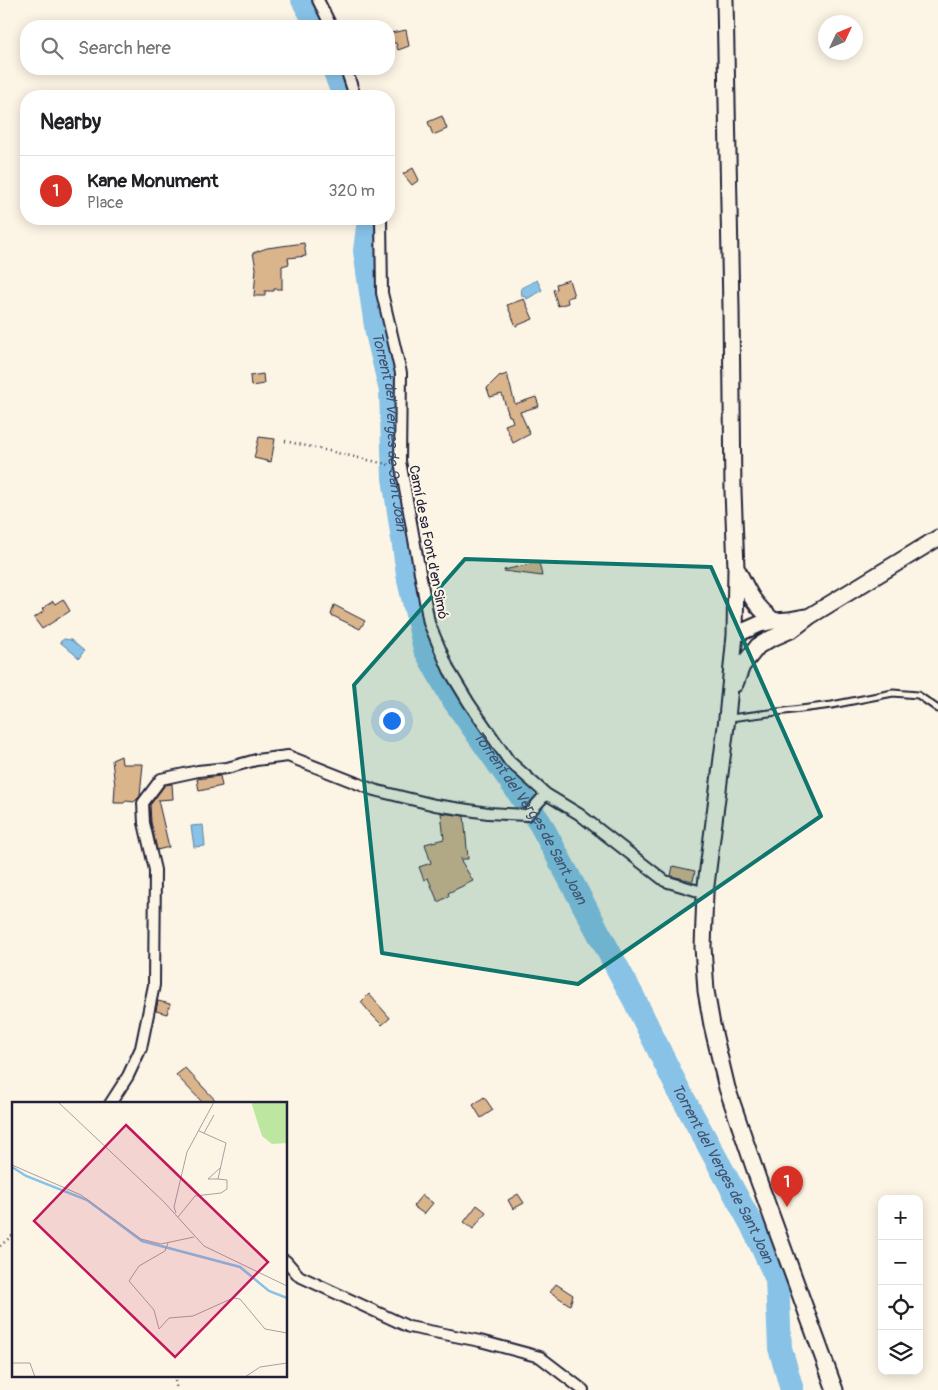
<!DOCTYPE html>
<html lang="en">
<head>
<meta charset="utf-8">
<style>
  :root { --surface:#fff; --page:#f2f2f2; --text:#202124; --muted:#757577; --line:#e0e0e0; --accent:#d93025 }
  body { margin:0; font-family:Pangolin,sans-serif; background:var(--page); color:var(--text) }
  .controls { position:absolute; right:15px; bottom:15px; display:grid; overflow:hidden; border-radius:10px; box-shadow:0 2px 12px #0003 }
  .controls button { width:45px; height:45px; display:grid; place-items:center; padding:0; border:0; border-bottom:1px solid var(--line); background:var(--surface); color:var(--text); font:25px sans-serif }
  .compass { position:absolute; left:818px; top:15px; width:45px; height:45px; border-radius:50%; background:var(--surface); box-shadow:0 2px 12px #0003; rotate:46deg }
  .you { position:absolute; left:391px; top:720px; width:18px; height:18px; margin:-12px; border:4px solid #fff; border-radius:50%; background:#1a73e8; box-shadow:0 0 0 8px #1a73e833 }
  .badge { display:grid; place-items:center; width:32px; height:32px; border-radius:50%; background:var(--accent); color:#fff; font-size:16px; font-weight:700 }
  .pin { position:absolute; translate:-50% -41px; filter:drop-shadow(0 1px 2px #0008) }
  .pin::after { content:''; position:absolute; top:26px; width:18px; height:15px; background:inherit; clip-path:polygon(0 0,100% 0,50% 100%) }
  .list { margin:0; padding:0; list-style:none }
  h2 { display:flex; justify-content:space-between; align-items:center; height:65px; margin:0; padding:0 20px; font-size:21px }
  h2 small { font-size:16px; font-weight:400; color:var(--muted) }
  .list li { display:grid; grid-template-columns:32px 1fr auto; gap:15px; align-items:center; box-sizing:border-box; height:70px; padding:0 20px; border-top:1px solid var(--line) }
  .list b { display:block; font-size:19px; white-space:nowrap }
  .list p { margin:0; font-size:16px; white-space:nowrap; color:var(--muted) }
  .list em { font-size:16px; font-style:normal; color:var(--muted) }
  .icon { flex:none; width:28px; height:28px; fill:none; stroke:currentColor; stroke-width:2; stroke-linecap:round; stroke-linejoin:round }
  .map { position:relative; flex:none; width:938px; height:1390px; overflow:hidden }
  .search { position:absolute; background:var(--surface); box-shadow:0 2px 12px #0003; left:20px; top:20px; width:375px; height:55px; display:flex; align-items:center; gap:12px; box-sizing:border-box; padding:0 18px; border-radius:20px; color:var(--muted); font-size:19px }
  .panel { position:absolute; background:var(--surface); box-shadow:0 2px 12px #0003; left:20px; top:90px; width:375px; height:135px; border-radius:20px }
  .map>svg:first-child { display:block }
  .water { fill:#88c2e7; stroke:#5f82a2 }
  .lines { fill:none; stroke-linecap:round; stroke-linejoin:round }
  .river { stroke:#88c2e7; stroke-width:24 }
  .building { fill:#dab48b; stroke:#22223b }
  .service-casing { stroke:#22223b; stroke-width:9 }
  .minor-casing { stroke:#22223b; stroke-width:14 }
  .secondary-casing { stroke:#22223b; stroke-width:19 }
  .path { stroke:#22223b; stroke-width:2.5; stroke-dasharray:1 4; stroke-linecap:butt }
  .service { stroke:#fcf5e5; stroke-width:5 }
  .minor { stroke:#fcf5e5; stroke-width:10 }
  .secondary { stroke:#fcf5e5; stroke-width:15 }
  .marked { fill:#0f766e; fill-opacity:0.2; stroke:#0f766e; stroke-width:4; stroke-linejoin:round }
  .labels { text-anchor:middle; stroke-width:4; stroke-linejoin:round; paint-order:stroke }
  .street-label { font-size:14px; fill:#22223b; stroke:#fcf5e5 }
  .water-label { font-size:15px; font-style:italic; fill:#41526f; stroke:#fcf5e5 }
  .inset-river { fill:none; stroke:#88c2e7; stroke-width:2.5 }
  .inset-road { fill:none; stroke:#a5a1a1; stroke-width:1 }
  .view { fill:#c2185b; fill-opacity:0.15; stroke:#c2185b; stroke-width:2.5 }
  .inset-edge { fill:none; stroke:#22223b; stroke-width:2.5 }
</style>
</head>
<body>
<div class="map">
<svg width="938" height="1390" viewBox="0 0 938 1390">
  <rect width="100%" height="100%" fill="#fcf5e5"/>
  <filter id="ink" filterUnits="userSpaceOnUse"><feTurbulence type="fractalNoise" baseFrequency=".02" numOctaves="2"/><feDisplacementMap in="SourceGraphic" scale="10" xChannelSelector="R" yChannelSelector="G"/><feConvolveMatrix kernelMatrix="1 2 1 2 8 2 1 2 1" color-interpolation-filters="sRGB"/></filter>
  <g filter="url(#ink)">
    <!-- water -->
    <path class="water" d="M537,280L542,290L527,299L526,297L522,296L521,288Z
      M64,639L71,640L84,651L79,658L60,642Z
      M203,825L205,846L194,847L191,826Z"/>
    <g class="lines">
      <!-- river -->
      <g class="river">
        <path d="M303,0L318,26"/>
        <path d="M334,69L344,96"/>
        <path id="s1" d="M369,219L365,251L377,333L391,391L394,478L409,580L425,649L451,696L540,823L634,999L677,1087L752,1225L777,1279L780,1348L792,1390"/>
      </g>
    </g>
    <!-- building -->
    <path class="building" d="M406,30L409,46L398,50L396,43H393L391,33Z
      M442,116L447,129L433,135L428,122Z
      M413,168L419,180L412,185L403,174Z
      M304,243L306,256L288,258L289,264L282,266V289H274V291H265V296H254L256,268L253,253L267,248Z
      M569,280L574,296L567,298L568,303L558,306L553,290L557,289L556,284Z
      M524,299L533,319L516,326L507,305Z
      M263,374L264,384L251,386L250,376Z
      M507,374L515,404L536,397L539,406L520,412L530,434L513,443L505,425L513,422L511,416H509L502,394L490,397L487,388L500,375L501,376Z
      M259,437L275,439L271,462L254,458Z
      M539,562L542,576L504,571V570Z
      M63,599L70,611L42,629L34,618L44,611L42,609L53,601L55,604Z
      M334,605L365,621L360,629L331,615Z
      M121,756L122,764H143L140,796L134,802L126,801L124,803H114L115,786L112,760Z
      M220,776L222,786L199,791L197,779Z
      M172,784L173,799L158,800L169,847L157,850L151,822L150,805L165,785Z
      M441,813L464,816L468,859H460L473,881L448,893L449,896L438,902L428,878L424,880L419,867L431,863L425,844L444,839Z
      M673,866L695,871L693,881L671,876Z
      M369,994L390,1018L382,1025L371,1014L361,1002Z
      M158,1001L170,1004L167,1014L156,1011Z
      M185,1068L219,1104H204L176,1075Z
      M484,1097L493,1110L481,1118L473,1105Z
      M518,1194L524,1203L513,1209L508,1200Z
      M422,1195L433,1203L424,1214L413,1206Z
      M477,1205L486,1212L473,1229L464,1222Z
      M556,1284L573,1295L570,1305L550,1292Z"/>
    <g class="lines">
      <!-- service casing -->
      <g class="service-casing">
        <path id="service" d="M730,718L832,705L893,693L918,695L938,709"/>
      </g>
      <!-- minor casing -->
      <g class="minor-casing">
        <path id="minor" d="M318,0L331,26
          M346,69L355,96
          M381,219L382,293L401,373L400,461L429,623L449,670L469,703L509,761L546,794L579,814L665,881L705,893
          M110,1104L128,1076L141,1048L154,985L155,870L144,823L143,803L161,779L198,771L227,768L256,760L288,756L374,790L435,805L488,813L527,815L546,794
          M286,1261L299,1276L409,1327L480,1341L540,1357L583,1390"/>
      </g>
      <!-- secondary casing -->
      <g class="secondary-casing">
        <path id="secondary" d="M725,0L731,309L733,491L736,568L735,635L727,718L705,893L703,947L706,991L712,1025L727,1088L758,1179L835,1390
          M738,571C749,594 754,605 774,621
          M735,635L760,624L774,621L789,620L805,617
          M735,684L742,666L758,646L770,639L793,629L810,616L938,538"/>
      </g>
      <!-- path -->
      <path class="path" d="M285,441L390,465
        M0,1246L14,1234
        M174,1376L177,1390"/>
      <!-- service -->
      <use href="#service" class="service"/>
      <!-- minor -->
      <use href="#minor" class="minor"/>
      <!-- secondary -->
      <use href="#secondary" class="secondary"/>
    </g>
  </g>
  <!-- marked area -->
  <path class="marked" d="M465,559L711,567L821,816L578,984L382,953L354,685Z"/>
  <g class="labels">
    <!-- street labels -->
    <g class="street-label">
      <text transform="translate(429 542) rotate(79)" y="5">Camí de sa Font d'en Simó</text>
    </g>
    <!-- water labels -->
    <g class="water-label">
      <text dy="5" stroke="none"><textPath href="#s1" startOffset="215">Torrent del Verges de Sant Joan</textPath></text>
      <text dy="5" stroke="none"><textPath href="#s1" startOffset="635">Torrent del Verges de Sant Joan</textPath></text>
      <text dy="5" stroke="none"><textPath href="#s1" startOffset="1040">Torrent del Verges de Sant Joan</textPath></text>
    </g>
  </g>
  <!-- overview -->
  <g transform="translate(12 1102)">
    <rect width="275" height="275" fill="#fcf5e5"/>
    <path d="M239,0H275V41L260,42L250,34Z" fill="#bde6a1"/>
    <path class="inset-river" d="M0,65L14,74L75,98L130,139L228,165L257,189L275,196"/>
    <path class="inset-road" d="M46,0L152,100L192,144L275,184M192,31L202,13M0,63L69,93L129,137L149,142L182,135M206,77H196L208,66M164,111L162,105L175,50L202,0M166,115L183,94L209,91L215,87V78L206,77L214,41L187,29M156,141L153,149L127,164L117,179L142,208L147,227L157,216L181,214L221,196L228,197L253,227L275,231M0,261H18L23,275M233,275L248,265L275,261"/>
    <path class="view" d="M114,23L256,160L163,255L22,119Z"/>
    <rect width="275" height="275" class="inset-edge"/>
  </g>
</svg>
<div class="controls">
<button>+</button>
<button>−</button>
<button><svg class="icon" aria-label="locate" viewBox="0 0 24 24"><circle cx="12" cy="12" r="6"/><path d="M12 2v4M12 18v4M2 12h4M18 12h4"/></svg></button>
<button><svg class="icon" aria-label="layers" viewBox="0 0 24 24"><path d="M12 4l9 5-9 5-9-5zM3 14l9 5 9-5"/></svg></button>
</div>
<svg class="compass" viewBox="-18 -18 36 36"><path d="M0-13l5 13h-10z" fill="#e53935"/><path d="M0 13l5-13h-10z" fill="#757577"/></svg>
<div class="you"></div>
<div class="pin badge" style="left:787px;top:1207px">1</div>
<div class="search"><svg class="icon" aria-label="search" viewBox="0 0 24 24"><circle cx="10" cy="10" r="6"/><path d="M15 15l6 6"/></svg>Search here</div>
<section class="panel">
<h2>Nearby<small></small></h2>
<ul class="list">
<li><span class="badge">1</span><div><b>Kane Monument</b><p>Place</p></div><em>320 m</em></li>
</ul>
</section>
</div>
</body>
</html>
